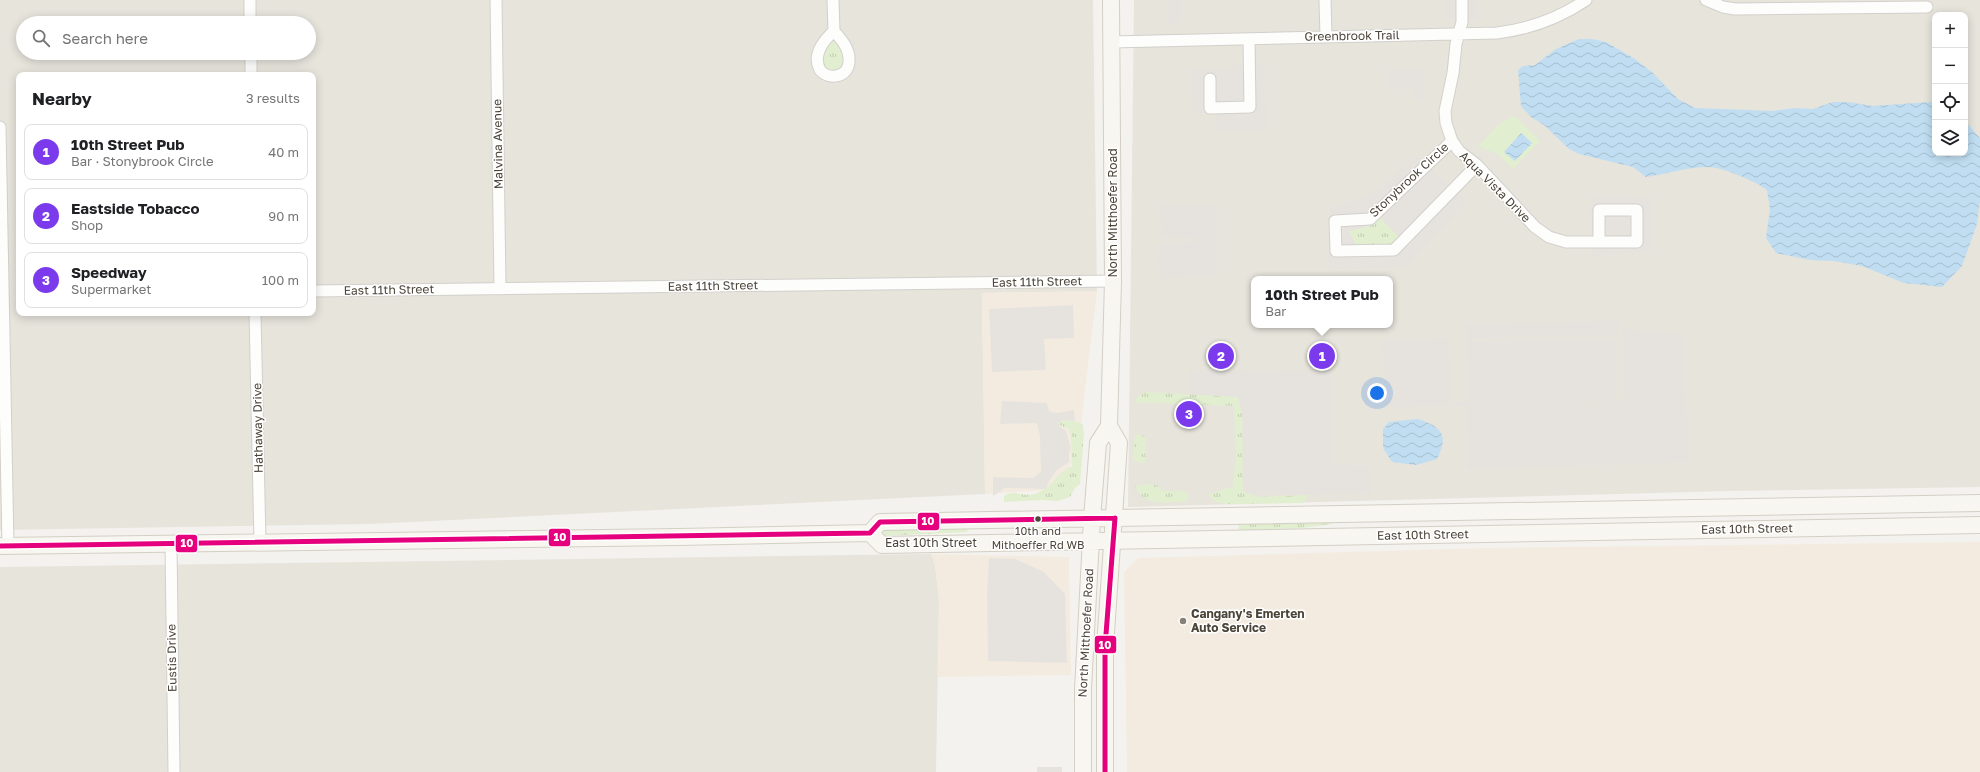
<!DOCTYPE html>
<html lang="en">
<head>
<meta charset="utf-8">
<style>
  :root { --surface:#fff; --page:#f2f2f2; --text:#202124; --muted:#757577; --line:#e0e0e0; --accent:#7c3aed }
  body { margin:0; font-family:"Golos Text",sans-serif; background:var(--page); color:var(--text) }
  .controls { position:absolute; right:12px; top:12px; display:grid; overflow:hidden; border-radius:8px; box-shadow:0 2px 10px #0003 }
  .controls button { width:36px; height:36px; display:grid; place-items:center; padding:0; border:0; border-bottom:1px solid var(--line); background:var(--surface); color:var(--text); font:20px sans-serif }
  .you { position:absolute; left:1377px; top:393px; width:14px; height:14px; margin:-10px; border:3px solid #fff; border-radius:50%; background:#1a73e8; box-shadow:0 0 0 6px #1a73e833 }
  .badge { display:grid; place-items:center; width:26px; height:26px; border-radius:50%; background:var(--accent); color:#fff; font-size:13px; font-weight:700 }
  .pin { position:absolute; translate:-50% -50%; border:2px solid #fff; box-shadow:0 1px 4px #0006 }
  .popup { position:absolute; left:1251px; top:276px; width:142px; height:52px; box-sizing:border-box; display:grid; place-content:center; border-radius:8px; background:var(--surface); filter:drop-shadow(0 1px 3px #0005); font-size:13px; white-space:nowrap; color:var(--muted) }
  .popup b { font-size:15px; color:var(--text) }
  .popup::after { content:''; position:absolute; left:50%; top:100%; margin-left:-8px; border:8px solid transparent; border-top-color:var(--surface) }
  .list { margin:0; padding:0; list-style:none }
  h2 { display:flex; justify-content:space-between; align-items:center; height:52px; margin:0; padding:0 16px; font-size:17px }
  h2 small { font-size:13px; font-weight:400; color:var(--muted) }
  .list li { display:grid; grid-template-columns:26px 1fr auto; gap:12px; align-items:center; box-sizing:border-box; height:56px; margin:0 8px 8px; padding:0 8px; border:1px solid var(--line); border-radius:8px }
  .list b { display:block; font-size:15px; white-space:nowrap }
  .list p { margin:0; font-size:13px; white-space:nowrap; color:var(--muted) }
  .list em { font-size:13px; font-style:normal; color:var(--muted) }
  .icon { flex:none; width:22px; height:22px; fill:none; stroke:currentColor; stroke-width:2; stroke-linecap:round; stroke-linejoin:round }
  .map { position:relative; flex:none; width:1980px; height:772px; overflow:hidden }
  .search { position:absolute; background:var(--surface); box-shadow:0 2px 10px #0003; left:16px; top:16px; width:300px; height:44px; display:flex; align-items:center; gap:10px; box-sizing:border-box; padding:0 14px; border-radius:22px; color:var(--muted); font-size:15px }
  .panel { position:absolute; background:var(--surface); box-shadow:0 2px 10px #0003; left:16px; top:72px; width:300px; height:244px; border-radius:8px }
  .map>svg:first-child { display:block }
  .residential { fill:#e7e4dc; fill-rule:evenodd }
  .commercial { fill:#f3ebdf }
  .grass { fill:url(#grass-tufts) }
  .green { fill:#e1eecf }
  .parking { fill:#e6e3df; fill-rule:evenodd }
  .water { fill:url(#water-waves) }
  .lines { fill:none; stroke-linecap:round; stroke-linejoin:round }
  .street-casing { stroke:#d2d0cb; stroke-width:13 }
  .secondary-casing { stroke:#d3cfc5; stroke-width:18 }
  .street { stroke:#fdfdfc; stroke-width:11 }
  .secondary { stroke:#f7f6f1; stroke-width:16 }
  .bus-1-casing { stroke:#fff; stroke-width:8 }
  .bus-1 { stroke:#e5007d; stroke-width:5 }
  .bus-dot { fill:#4b4439; stroke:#fff; stroke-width:1.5 }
  .poi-dot { fill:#868178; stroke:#fff; stroke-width:1.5 }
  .labels { text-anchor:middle; stroke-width:3; stroke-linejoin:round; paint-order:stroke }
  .bus-label { font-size:11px; fill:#4b4439; stroke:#fff }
  .street-label { font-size:12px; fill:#4b4439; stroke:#fff }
  .poi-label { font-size:12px; font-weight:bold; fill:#4b4439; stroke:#fff; text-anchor:start }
  .line-badge { stroke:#fff; stroke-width:1.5 }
  .badge-label { font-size:11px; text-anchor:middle; font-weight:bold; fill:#fff }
</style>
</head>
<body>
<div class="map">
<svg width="1980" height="772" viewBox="0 0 1980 772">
  <defs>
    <pattern id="grass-tufts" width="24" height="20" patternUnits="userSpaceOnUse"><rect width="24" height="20" fill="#e1eecf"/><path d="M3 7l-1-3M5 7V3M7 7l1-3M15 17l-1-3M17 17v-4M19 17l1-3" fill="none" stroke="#c3cdb2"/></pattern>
    <pattern id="water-waves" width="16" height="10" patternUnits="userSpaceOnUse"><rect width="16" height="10" fill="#c0ddf1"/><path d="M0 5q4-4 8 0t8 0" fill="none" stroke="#a6bfcf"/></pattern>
  </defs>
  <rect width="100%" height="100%" fill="#f4f2ee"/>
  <!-- residential -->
  <path class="residential" d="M0,0H1093L1097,291L982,293L985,494L369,524L0,530ZM23,23H309V53H23ZM19,75H313V313H19Z
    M1134,0H1980V487L1729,491L1128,507ZM1935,15H1965V153H1935ZM1254,279H1390V325H1254Z
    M931,554L935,565L939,600L936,772H0V567Z"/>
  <!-- commercial -->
  <path class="commercial" d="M1097,291L1077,457L1051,490L985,494L982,293Z
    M1980,542V772H1127L1124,572L1138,558L1487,548Z
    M931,554L1069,557L1071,675L938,677L939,600L935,565Z"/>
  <!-- grass -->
  <path class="grass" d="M834,36C842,48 848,58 838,70L829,71L822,65C822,53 826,46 834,36Z
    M1380,218L1399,237L1397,241L1365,251L1355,244L1349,231L1373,225Z
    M1148,392L1238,397L1242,406L1243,492L1259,497L1309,495L1304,503L1226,504L1216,502L1208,495L1233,486L1236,454L1234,406L1134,402L1139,395Z
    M1064,420L1075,421L1082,424L1084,433L1080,484L1075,488L1070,497L1058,501L1042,500L1004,502V496C1014,489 1024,497 1034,494C1054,488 1055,473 1072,466L1071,435L1069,429L1057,424Z
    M1136,434L1146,437L1145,463L1133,461L1134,441Z
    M1146,484L1157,485L1162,491H1183L1189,494L1187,501C1168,502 1144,508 1135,486Z
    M1333,521L1332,524L1302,528L1239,530L1238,524Z
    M968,527L967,532L882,536L878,532L882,529Z"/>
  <!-- green -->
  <path class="green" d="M1515,116L1540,141L1513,169L1499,155L1478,146L1500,123Z"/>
  <!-- parking -->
  <path class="parking" d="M1167,0H1182V23L1167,24Z
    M1446,0H1478L1479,20L1446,19Z
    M1233,64H1265L1266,131H1215V113H1193L1192,69H1233Z
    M1389,69H1424L1423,101H1414V89L1386,88Z
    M1416,156L1468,201L1407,267L1327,270L1330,230V208L1370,195ZM1380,218L1399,237L1397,241L1365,251L1355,244L1349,231L1373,225Z
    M1601,195L1652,198V251L1592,257V219H1604L1605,234H1631V219L1592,218L1589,208L1593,200Z
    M1217,205V275L1161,279L1160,268L1158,266V253H1161L1160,243H1183L1195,241L1194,238H1162L1160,206Z
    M1605,220H1629L1630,233H1606Z
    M1073,305L1074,338L1044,339L1046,370L992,372L989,309Z
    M1621,321L1615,335L1472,338V341L1615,339V400L1625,401L1622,328L1683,335L1689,462L1467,469L1466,407L1612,406V404L1390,407L1381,340L1448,338L1452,403H1468L1465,323Z
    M1331,370L1330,464L1368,466L1372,493L1309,495L1243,492V418L1238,397L1191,394L1189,371Z
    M1002,401L1047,403L1049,411L1056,413L1074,410L1075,421L1064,420L1057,424L1066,431L1071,448L1069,452V462L1057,470L1049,481L1046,489L1005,488L993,496V477L1033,478L1041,472L1040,436L1037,423L1000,424Z
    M989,558L1015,559L1044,572L1065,594L1067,663L988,661L987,593Z
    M1037,767H1062V772H1037Z"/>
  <!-- water -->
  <path class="water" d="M1579,39H1592L1606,42L1635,59L1653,73L1678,99L1695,108L1772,111L1796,108L1813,109L1833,102H1848L1873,106L1930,102L1935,104V153H1965V121L1980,138V200L1977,224L1962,266L1942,287L1904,283L1862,266L1834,261L1810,260L1776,253L1766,238L1770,209L1767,190C1755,181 1723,167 1707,167C1687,167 1667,174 1646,177L1633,167L1579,154L1569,149L1544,125L1531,117L1521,106L1518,70L1523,66L1535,65L1556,49Z
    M1521,133L1532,143L1515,161L1504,152Z
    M1418,419C1442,427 1449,435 1437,459L1416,465L1392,462L1383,448V429L1389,422Z"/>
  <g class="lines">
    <!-- street casing -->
    <g class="street-casing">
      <path id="street" d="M250,0V23
        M496,0L500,289
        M833,0L834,31
        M1325,0L1326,37
        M1462,0V22L1456,44L1453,73L1445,111L1446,123L1452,141L1459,151L1477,165L1535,227L1549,237L1566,242H1637V210H1599V241
        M1706,0L1723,7L1735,9L1927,7
        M834,31C841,39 850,49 849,61C849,77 829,81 820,70C812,55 823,41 834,31Z
        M1112,42L1497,33C1530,29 1558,19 1586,0
        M251,53V75
        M1210,79V108L1250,107L1249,39
        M0,127L8,546
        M1452,141L1370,219L1335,221L1336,251L1394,250L1477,165
        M313,291L1113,281
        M255,313L260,543
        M171,544L174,772"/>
    </g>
    <!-- secondary casing -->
    <g class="secondary-casing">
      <path id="secondary" d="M870,533L882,545L1980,525
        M0,546L679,537L870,533L880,522L1980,503
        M1083,772V689L1092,519L1098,443L1109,426
        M1105,772V647L1119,443L1109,426L1113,281L1111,0"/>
    </g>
    <!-- street -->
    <use href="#street" class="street"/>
    <!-- secondary -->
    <use href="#secondary" class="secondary"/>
    <!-- bus-1 casing -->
    <g class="bus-1-casing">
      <path id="bus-1" d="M0,546L870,533L880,522L1115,518
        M1105,772V647L1115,518"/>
    </g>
    <!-- bus-1 -->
    <use href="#bus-1" class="bus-1"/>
  </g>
  <!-- markers -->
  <circle class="bus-dot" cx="1038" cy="519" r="3.5"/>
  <circle class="poi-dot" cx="1183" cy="621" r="4"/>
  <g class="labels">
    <!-- bus labels -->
    <g class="bus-label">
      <text x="1038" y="535">10th and<tspan x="1038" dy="14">Mithoeffer Rd WB</tspan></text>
    </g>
    <!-- street labels -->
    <g class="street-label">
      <text transform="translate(1352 36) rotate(-1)" y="4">Greenbrook Trail</text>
      <text transform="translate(498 144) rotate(-91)" y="4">Malvina Avenue</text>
      <text transform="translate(1409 180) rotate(-43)" y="4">Stonybrook Circle</text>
      <text transform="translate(1495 187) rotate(45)" y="4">Aqua Vista Drive</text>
      <text transform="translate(1113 213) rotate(-90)" y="4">North Mitthoefer Road</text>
      <text transform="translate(1037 282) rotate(-1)" y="4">East 11th Street</text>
      <text transform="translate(713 286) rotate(-1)" y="4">East 11th Street</text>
      <text transform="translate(389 290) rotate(-1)" y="4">East 11th Street</text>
      <text transform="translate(258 428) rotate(-91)" y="4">Hathaway Drive</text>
      <text transform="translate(1747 529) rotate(-1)" y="4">East 10th Street</text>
      <text transform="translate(1423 535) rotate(-1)" y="4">East 10th Street</text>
      <text x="931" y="547">East 10th Street</text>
      <text transform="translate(1086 633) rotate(-87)" y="4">North Mitthoefer Road</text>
      <text transform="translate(172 658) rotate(-91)" y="4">Eustis Drive</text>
    </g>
    <!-- poi labels -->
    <g class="poi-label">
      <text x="1191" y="618">Cangany's Emerten<tspan x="1191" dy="14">Auto Service</tspan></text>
    </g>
  </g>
  <g class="line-badge">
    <rect x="917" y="512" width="23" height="19" rx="4" fill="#e5007d"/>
    <rect x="548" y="528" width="23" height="19" rx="4" fill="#e5007d"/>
    <rect x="175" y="534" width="23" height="19" rx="4" fill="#e5007d"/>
    <rect x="1094" y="635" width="23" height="19" rx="4" fill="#e5007d"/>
  </g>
  <g class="badge-label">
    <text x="928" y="525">10</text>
    <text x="560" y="541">10</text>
    <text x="187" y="547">10</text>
    <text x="1105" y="649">10</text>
  </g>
</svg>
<div class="controls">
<button>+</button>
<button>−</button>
<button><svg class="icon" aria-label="locate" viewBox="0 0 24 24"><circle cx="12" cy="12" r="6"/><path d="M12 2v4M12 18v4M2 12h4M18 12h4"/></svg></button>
<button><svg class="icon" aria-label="layers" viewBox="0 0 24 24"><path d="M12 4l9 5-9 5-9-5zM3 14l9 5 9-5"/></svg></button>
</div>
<div class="you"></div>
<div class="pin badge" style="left:1322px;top:356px">1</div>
<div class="popup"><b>10th Street Pub</b>Bar</div>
<div class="pin badge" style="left:1221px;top:356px">2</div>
<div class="pin badge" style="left:1189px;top:414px">3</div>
<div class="search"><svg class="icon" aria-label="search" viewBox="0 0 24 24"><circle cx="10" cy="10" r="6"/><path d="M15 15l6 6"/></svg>Search here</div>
<section class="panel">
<h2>Nearby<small>3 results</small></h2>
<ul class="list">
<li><span class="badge">1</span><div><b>10th Street Pub</b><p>Bar · Stonybrook Circle</p></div><em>40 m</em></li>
<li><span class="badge">2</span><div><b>Eastside Tobacco</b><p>Shop</p></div><em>90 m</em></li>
<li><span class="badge">3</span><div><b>Speedway</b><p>Supermarket</p></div><em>100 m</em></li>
</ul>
</section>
</div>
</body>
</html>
